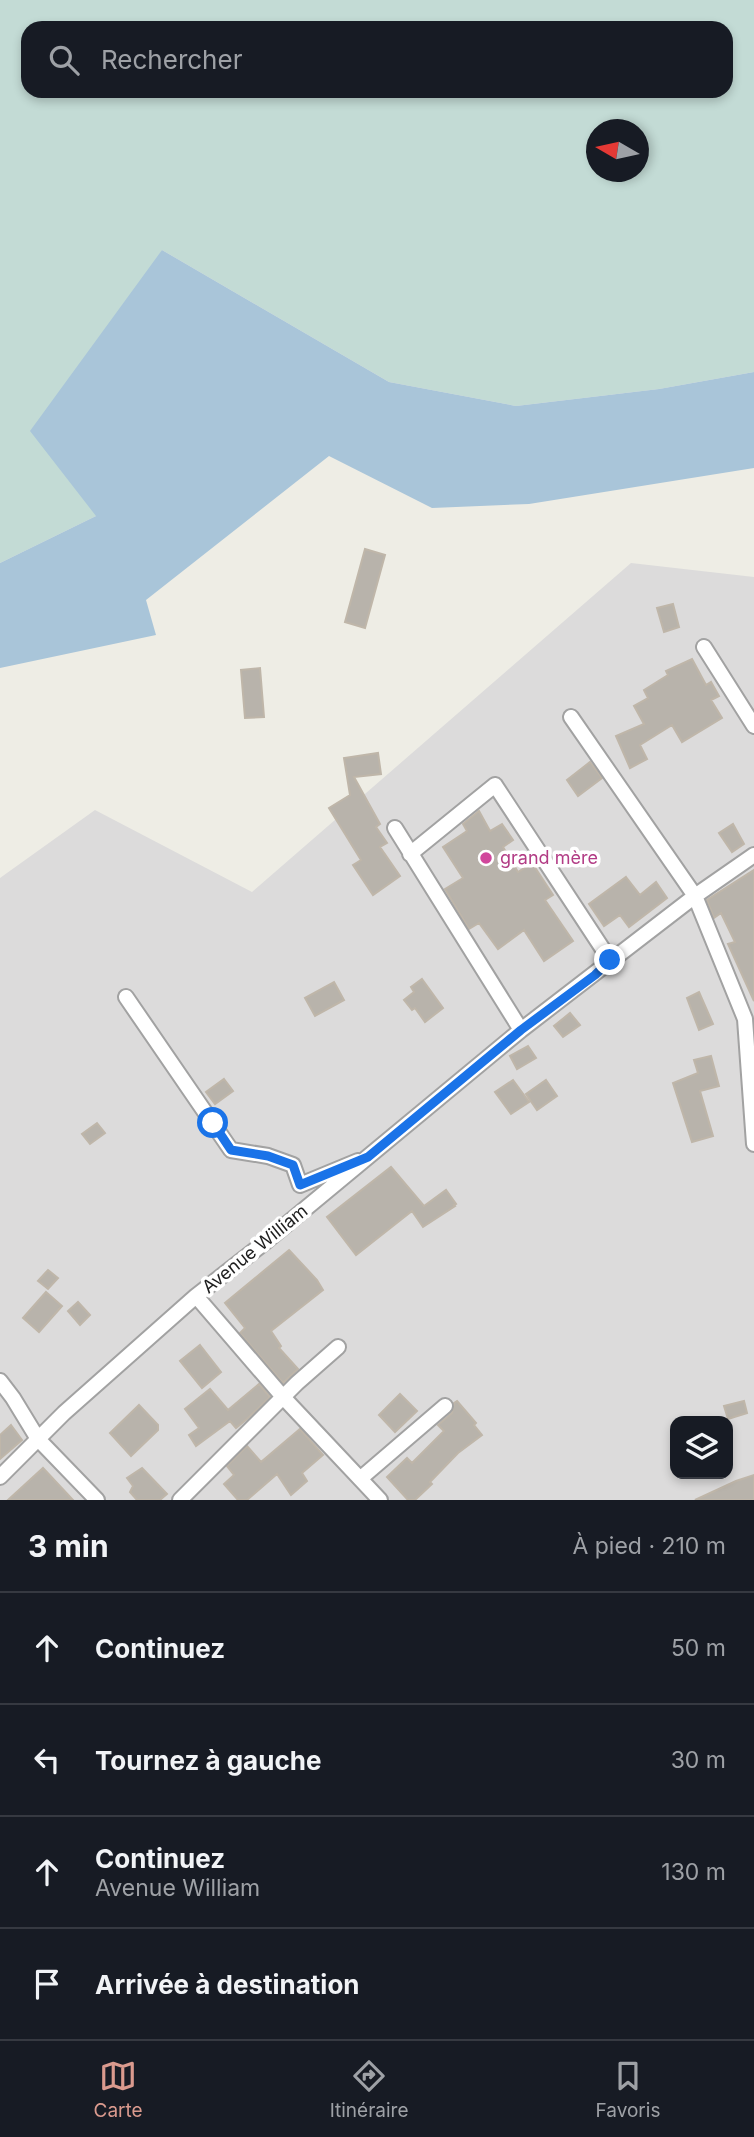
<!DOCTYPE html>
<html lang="fr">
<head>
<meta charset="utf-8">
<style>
  :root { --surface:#171b24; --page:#242831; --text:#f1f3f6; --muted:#9ea1a6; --line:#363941; --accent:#da9a8e }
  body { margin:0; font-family:Inter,sans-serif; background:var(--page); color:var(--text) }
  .controls { position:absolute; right:21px; bottom:21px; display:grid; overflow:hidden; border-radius:14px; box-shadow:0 4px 10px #0003 }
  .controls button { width:63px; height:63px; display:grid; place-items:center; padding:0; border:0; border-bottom:2px solid var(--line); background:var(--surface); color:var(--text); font:35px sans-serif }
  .compass { position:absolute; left:586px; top:119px; width:63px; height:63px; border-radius:50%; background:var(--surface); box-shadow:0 4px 10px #0003; rotate:279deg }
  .stop { position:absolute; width:21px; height:21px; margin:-16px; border:5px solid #1a73e8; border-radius:50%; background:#fff }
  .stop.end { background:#1a73e8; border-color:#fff; box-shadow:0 2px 7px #0008 }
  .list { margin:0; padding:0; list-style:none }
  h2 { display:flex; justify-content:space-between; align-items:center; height:91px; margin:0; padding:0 28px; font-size:30px }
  h2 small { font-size:23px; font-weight:400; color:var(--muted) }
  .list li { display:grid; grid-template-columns:46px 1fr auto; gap:21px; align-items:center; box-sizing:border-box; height:112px; padding:0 28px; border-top:2px solid var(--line) }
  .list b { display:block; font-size:26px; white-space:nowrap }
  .list p { margin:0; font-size:23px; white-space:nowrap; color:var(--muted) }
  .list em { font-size:23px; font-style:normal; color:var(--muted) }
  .icon { flex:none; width:38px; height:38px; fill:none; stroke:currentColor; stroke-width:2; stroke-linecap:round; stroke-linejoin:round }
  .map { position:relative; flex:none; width:754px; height:1500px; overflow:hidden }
  .search { position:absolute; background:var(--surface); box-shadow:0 4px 10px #0003; left:21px; right:21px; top:21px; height:77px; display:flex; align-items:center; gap:18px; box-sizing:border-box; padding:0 24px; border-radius:21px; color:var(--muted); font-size:26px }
  .sheet { height:539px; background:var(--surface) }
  nav { display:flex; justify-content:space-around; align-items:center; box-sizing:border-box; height:98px; border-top:2px solid var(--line); background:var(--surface); font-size:19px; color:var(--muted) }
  nav a { display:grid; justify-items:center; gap:4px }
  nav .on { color:var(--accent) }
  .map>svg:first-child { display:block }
  .residential { fill:#dcdbdb; fill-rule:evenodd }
  .wetland { fill:#c3dbd5; fill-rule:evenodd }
  .water { fill:#a9c5d9 }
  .building { fill:#b8b3ab; stroke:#bfb6a9; stroke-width:2 }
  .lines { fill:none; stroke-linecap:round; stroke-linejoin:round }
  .street-casing { stroke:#a2a2a2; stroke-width:18 }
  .street { stroke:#fff; stroke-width:14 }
  .route { stroke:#1a73e8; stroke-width:9 }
  .hotel-dot { fill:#d1479c; stroke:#fff; stroke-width:2.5 }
  .labels { text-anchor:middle; stroke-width:7; stroke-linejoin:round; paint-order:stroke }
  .hotel-label { font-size:18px; fill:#b23c85; stroke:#fff; text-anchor:start }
  .street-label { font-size:18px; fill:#1e1e1e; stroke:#fff }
</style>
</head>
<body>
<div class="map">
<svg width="754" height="1500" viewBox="0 0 754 1500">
  <rect width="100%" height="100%" fill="#eeede5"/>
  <!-- residential -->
  <path class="residential" d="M631,563L754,577V1500H0V878L95,810L252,892ZM675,1421H728V1474H675Z"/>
  <!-- wetland -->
  <path class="wetland" d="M0,0H754V372L659,389L516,406L389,382L162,250L96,516L0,563ZM28,28H726V91H28ZM596,130H638V172H596Z"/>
  <!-- water -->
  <path class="water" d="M162,250L389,382L516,406L659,389L754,372V468L529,504L432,508L329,456L146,600L156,635L0,668V563L96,516L30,431Z"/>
  <!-- building -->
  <path class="building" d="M365,549L385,555L365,628L345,622Z
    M673,604L679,627L664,632L657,608Z
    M692,659L706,685L711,682L719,696L711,700L722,718L682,742L672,725L640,745L647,759L630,768L616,736L644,724L634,706L648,698L644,690L668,675L666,671Z
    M260,668L264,717L245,718L241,670Z
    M378,753L381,774L354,777L380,824L376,827L387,843L380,847L400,876L373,895L353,865L361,860L329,808L350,795L344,758Z
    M590,762L602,778L578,796L567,780Z
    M479,811L490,831L502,824L513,840L503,847L518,872L532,863L553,895L545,900L573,941L544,961L524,930L498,949L479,923L469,929L445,889L463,878L443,847L467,831L463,824Z
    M733,824L744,844L732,852L719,833Z
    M754,870V1001L728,944L735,942L721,913L714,918L707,900Z
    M626,877L640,895L656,882L667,898L629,927L620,915L604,926L589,904Z
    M422,979L443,1008L425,1022L415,1008L412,1010L404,1000L414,992L411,987Z
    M334,982L344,1000L315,1016L305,998Z
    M699,992L713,1024L699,1030L687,998Z
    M570,1013L580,1025L563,1037L554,1026Z
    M528,1046L536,1058L517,1069L510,1056Z
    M711,1056L719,1086L700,1091L713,1136L692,1142L673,1083L698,1073L694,1060Z
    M224,1079L233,1091L215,1104L206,1092Z
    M513,1080L529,1102L511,1114L495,1092Z
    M546,1080L557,1096L537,1110L526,1094Z
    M97,1123L105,1133L90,1144L82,1134Z
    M391,1167L424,1206L446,1190L456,1204L454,1205L455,1206L423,1227L412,1211L356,1255L327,1217Z
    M289,1250L317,1280L323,1290L271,1331L281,1346L279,1348L298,1369L283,1383L240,1333L245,1328L225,1303Z
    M48,1270L58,1278L48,1289L38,1281Z
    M46,1292L62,1306L39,1332L23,1318Z
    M78,1302L90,1315L80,1325L68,1311Z
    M200,1345L221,1372L202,1388L180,1361Z
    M259,1384L270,1397L247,1419L236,1428L230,1421L196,1446L189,1435L199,1428L185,1409L210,1389L228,1410Z
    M400,1394L417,1411L395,1432L379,1415Z
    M457,1401L476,1423L474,1425L482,1435L458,1453L430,1482L432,1484L415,1500H408L387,1477L407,1458L412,1463L444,1431L438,1425L452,1413L454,1403Z
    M744,1401L747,1413L728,1419L724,1406Z
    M139,1405L158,1425V1430L131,1456L110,1433Z
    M11,1425L22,1440L0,1459V1435Z
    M300,1429L323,1455L302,1473L307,1481L291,1495L277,1474L247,1500H238L224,1484L234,1475L227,1466L247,1446L261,1462Z
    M43,1468L73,1500H8Z
    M142,1468L167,1494L160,1500H137L130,1492L133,1486L127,1478Z
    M754,1475V1500H695L736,1481Z"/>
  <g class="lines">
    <!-- street casing -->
    <g class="street-casing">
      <path id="street" d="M704,647L754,726
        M571,717L695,896L745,1019L754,1144
        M395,828L521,1030
        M410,854L495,785L610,960
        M126,997L231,1150L268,1156L293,1165L300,1185L358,1161
        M196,1296L283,1397L380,1500
        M0,1381L13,1398L38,1439L97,1500
        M0,1477L64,1413L196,1296L264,1243L521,1030L695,896L754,855
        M361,1478L445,1406
        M180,1500L297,1383L338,1347"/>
    </g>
    <!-- street -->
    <use href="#street" class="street"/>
  </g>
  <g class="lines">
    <!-- route -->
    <path class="route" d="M213,1123L231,1150L268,1156L293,1165L300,1185L368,1157L521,1030L595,975L610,960"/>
  </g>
  <!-- markers -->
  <circle class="hotel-dot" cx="486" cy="858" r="7"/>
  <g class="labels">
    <!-- hotel labels -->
    <g class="hotel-label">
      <text x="500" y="864">grand mère</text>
    </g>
    <!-- street labels -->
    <g class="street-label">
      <text transform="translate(255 1249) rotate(-39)" y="6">Avenue William</text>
    </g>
  </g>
</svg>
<div class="controls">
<button><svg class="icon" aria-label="layers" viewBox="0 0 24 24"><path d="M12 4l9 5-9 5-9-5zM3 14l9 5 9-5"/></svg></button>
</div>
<svg class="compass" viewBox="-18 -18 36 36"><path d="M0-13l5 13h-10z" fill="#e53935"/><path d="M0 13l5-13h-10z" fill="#9ea1a6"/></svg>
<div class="stop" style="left:213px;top:1123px"></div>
<div class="stop end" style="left:610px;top:960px"></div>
<div class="search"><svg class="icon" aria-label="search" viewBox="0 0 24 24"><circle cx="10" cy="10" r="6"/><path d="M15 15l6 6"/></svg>Rechercher</div>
</div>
<section class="sheet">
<h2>3 min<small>À pied · 210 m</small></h2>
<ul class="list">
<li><svg class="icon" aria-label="ahead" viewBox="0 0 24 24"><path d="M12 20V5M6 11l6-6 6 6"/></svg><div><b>Continuez</b></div><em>50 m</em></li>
<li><svg class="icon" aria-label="left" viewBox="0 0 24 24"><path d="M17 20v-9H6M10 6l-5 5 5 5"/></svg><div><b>Tournez à gauche</b></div><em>30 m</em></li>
<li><svg class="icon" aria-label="ahead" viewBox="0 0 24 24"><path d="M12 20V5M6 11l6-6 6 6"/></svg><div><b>Continuez</b><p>Avenue William</p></div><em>130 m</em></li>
<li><svg class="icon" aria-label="arrive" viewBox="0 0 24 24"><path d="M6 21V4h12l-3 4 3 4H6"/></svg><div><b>Arrivée à destination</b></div></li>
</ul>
</section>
<nav>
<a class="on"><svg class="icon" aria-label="map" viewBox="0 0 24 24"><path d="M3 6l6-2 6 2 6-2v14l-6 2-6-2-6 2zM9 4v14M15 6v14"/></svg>Carte</a>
<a><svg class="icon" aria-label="directions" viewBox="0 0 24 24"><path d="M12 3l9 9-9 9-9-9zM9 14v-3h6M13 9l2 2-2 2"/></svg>Itinéraire</a>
<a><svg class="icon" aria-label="saved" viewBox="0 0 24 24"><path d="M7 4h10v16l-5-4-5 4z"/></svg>Favoris</a>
</nav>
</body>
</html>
